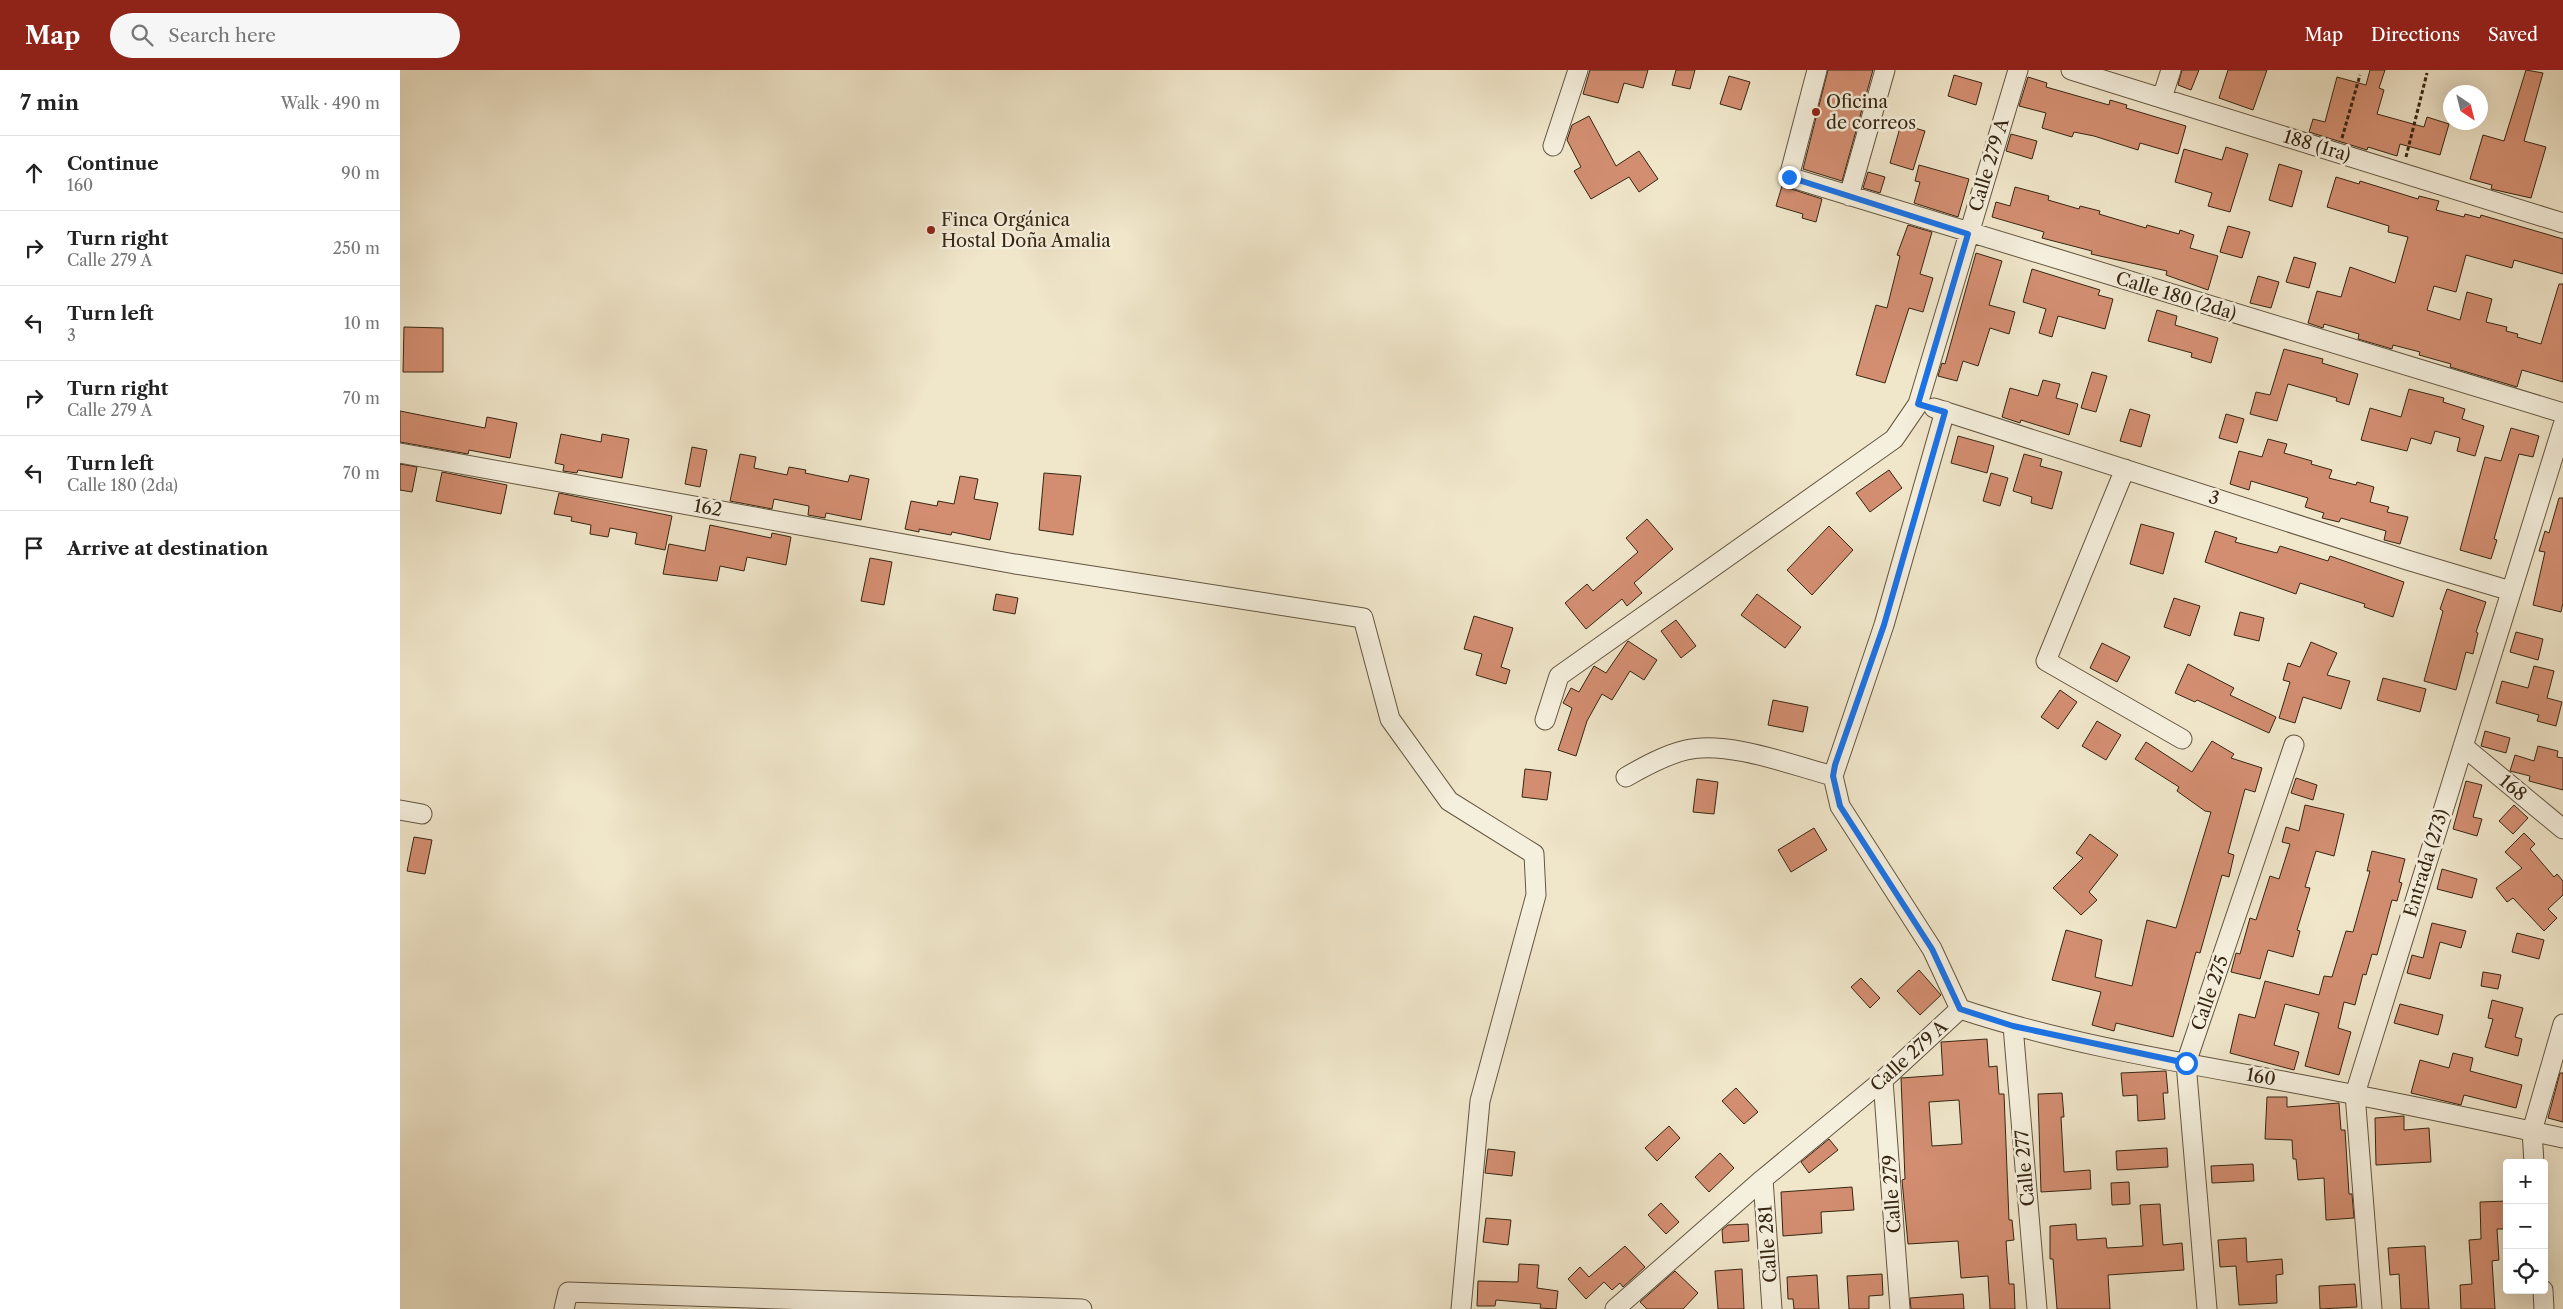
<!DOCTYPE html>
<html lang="en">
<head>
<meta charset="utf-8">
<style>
  :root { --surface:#fff; --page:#f6f6f6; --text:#222; --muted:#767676; --line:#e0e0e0; --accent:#8f2418 }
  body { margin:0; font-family:"Libre Caslon Text",serif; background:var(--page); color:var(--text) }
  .controls { position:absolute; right:15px; bottom:15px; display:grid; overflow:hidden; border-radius:5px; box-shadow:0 5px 20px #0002 }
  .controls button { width:45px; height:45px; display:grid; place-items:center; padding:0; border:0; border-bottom:1px solid var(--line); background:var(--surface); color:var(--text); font:25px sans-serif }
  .compass { position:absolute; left:2043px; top:15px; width:45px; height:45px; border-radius:50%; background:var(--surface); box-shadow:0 5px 20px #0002; rotate:145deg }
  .stop { position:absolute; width:15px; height:15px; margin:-11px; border:4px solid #1a73e8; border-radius:50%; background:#fff }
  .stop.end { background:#1a73e8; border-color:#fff; box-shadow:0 1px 5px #0008 }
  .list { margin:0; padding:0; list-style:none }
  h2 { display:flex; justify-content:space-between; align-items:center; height:65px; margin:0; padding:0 20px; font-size:21px }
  h2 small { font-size:16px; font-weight:400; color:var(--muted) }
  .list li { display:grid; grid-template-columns:32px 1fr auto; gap:15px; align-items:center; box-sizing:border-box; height:75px; padding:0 20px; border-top:1px solid var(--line) }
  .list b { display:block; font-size:19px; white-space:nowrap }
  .list p { margin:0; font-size:16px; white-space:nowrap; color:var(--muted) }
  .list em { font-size:16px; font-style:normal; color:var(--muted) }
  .icon { flex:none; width:28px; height:28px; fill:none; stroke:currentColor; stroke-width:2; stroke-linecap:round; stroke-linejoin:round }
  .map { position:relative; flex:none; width:2163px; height:1239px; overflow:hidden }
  header { display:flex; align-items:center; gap:30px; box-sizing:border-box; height:70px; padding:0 25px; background:var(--accent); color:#fff }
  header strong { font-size:24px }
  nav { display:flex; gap:28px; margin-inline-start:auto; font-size:18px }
  .search { width:350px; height:45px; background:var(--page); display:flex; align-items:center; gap:12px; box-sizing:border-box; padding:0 18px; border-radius:28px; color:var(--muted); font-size:19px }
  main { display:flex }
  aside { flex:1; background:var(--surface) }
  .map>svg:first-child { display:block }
  .building { fill:#d38e71; stroke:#362612; fill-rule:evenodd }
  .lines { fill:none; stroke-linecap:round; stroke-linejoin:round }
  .minor-casing { stroke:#645640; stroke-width:21 }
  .path { stroke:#362612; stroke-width:3; stroke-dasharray:4 2.5; stroke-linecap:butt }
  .minor { stroke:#f5efdd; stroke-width:19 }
  .route { stroke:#1a73e8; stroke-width:6 }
  .poi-dot { fill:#8f2418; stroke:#f5efdd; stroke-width:2 }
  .labels { text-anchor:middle; stroke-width:5; stroke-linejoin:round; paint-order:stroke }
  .poi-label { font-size:18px; fill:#362612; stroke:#f5efdd; text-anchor:start }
  .street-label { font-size:18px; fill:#362612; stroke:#f5efdd }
</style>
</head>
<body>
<header>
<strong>Map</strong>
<div class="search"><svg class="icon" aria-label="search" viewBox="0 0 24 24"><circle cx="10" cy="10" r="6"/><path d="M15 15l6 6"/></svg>Search here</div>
<nav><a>Map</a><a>Directions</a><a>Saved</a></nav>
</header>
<main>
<aside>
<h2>7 min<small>Walk · 490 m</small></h2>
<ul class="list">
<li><svg class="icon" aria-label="ahead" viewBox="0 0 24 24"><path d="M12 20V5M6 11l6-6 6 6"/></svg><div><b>Continue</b><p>160</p></div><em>90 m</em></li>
<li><svg class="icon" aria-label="right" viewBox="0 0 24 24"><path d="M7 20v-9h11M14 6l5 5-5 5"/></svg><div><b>Turn right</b><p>Calle 279 A</p></div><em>250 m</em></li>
<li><svg class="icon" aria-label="left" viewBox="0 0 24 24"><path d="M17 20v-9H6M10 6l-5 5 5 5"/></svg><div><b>Turn left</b><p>3</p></div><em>10 m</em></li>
<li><svg class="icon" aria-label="right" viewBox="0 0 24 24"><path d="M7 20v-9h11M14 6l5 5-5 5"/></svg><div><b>Turn right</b><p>Calle 279 A</p></div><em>70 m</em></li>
<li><svg class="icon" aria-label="left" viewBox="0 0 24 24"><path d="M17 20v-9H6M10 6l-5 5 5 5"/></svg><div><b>Turn left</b><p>Calle 180 (2da)</p></div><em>70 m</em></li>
<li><svg class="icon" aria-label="arrive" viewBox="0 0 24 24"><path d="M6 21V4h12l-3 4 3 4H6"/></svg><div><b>Arrive at destination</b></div></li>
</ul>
</aside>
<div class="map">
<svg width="2163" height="1239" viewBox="0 0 2163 1239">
  <rect width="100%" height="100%" fill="#f0e6ca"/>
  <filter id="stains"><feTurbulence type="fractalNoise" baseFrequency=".004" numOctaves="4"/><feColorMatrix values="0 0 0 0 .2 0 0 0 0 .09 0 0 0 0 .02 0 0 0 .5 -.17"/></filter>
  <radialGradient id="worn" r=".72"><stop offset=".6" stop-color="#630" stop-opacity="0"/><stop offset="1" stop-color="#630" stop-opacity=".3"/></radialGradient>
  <!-- building -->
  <path class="building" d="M1190,0H1248L1243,18L1224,13L1218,33L1183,24Z
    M1276,0H1295L1290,19L1272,15Z
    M1428,0H1473L1442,111L1403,99Z
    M1782,0H1799L1791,20L1778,15Z
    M1828,0H1867L1853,40L1819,28Z
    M1970,0H1985L1979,18L1984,20L1977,44L2024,57L2027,47L2049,54L2040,85L2000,74L1997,86L1968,77L1967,80L1909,62L1913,49L1925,52L1937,7L1966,15Z
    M2126,0L2143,3L2124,71L2146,77L2131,128L2091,119L2092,115L2070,109L2083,65L2104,71Z
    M1554,5L1582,13L1576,35L1548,26Z
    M1329,6L1350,12L1341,40L1320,34Z
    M1628,7L1647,13L1646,17L1709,35L1710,30L1727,35L1726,38L1786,56L1778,84L1740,73L1738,80L1694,66L1674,62L1672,67L1642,58L1646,43L1619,36Z
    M1189,46L1216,96L1239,81L1258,109L1239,122L1229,107L1191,129L1174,101L1181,97L1167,70L1172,55Z
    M1501,54L1525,61L1513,100L1490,93Z
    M1611,64L1637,71L1632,89L1606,81Z
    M1826,77L1848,84L1830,142L1808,136L1812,123L1775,112L1784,79L1822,90Z
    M1879,94L1902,101L1892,137L1869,130Z
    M1519,95L1569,109L1558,147L1514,133L1520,112L1515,111Z
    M1468,102L1485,107L1480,123L1463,118Z
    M1936,107L1959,114L1960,111L2018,129L2019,126L2039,131L2036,140L2064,147L2065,144L2080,148L2081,145L2163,169V204L2114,190L2112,198L2066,185L2056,222L2034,216L2027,240L2060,250L2067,222L2092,229L2086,252L2107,257L2106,261L2118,264L2117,267L2141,274L2159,214H2163V312L2122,300L2117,317L2050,297L2051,294L2019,285L2020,282L1993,275L1992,279L1958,269L1959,264L1924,254L1923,258L1908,253L1917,221L1941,227L1950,197L1995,213L2008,167L1988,162L1989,156L1927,137Z
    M1382,116L1422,129L1416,152L1402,148L1403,144L1376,136Z
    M1615,117L1649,126L1648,130L1679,139L1680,136L1700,141L1699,144L1746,158L1747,155L1779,164L1780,160L1794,165L1790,178L1818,186L1808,220L1766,205L1767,201L1691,184L1692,181L1642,168L1644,162L1592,147L1596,132L1610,136Z
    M1508,155L1532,162L1520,204L1533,208L1523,242L1509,238L1485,313L1456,305L1476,235L1487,238L1500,186L1497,185Z
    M1828,156L1850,162L1842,188L1820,182Z
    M1576,183L1602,191L1589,235L1615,242L1609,264L1590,258L1578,296L1563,291L1557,311L1538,306L1542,293L1545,294Z
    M1894,187L1916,193L1909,218L1886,212Z
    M1632,199L1700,220L1698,225L1713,229L1705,259L1658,246L1652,267L1639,263L1646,239L1623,232Z
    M1858,206L1879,212L1871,238L1850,233Z
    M1757,240L1777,246L1775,255L1818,268L1811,293L1791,287L1792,283L1748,271Z
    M4,257L43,258V302H3Z
    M1884,279L1923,289L1922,293L1958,304L1949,335L1936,331L1937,328L1888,314L1877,351L1850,344L1856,322L1870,325Z
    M1692,302L1707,306L1696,342L1681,338Z
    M1643,310L1660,314L1656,328L1678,334L1669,365L1621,350L1620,353L1602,347L1610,318L1638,326Z
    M2009,319L2044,328L2043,332L2065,339L2062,349L2084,356L2075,386L2057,381L2060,368L2035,361L2031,374L2011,368L2007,381L1961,370L1970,338L2001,347Z
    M1730,339L1750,345L1741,377L1720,371Z
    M0,341L85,358L87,347L117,353L110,388L69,380L68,384L0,372Z
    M1826,344L1844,349L1837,373L1819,368Z
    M2111,358L2139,366L2133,387L2119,384L2094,469L2097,470L2091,489L2060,480L2085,387L2101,391Z
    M161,364L201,372L202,364L229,369L222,408L178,400L177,403L163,401L164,395L155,393Z
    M1558,366L1594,376L1587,403L1551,393Z
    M1868,369L1887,374L1884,383L1912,391L1911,394L1932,400L1929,408L1956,415L1957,412L1974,417L1970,432L1989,437L1987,442L2008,447L2000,474L1984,470L1986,461L1941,448L1939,452L1922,448L1924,443L1905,437L1908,428L1851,411L1849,420L1830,414L1839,381L1862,387Z
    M292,377L307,380L300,417L285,414Z
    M340,384L356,387L354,398L387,405L389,397L406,400L405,403L448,412L450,405L469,409L461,450L426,443L425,448L408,445L409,436L374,429L372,439L330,431Z
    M1624,384L1642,389L1640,396L1662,402L1652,439L1631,433L1632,427L1613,421Z
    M0,394L17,397L12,422L0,420Z
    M1489,400L1502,418L1470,442L1456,423Z
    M42,402L107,415L101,444L36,431Z
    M644,403L681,406L673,465L639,460Z
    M1591,403L1608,408L1600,436L1583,431Z
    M560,406L578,409L574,429L598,433L590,470L552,462L551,465L519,459V462L505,459L511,431L537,436L538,431L554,434Z
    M159,423L272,446L265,480L235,474L237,463L210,458L208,467L190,464L191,455L171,451L172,447L154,444Z
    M2159,428H2163V533L2161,542L2133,535L2145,482L2139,481L2145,461L2149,463Z
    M1247,449L1273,479L1234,513L1242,523L1227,536L1222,529L1186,559L1165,533L1187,514L1193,521L1238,482L1226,468Z
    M1741,454L1774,463L1763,504L1730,494Z
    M310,455L371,468L372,463L391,467L386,495L347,487L344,501L320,496L317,511L263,504L269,474L305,481Z
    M1429,456L1453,480L1412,525L1387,500Z
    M1815,461L1837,468L1835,472L1877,483L1880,476L1928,491L1930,486L2004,512L1993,547L1964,537L1965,534L1900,513L1896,524L1805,492Z
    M470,488L492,492L484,535L461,531Z
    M2047,519L2086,532L2076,562L2078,563L2073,584L2066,582L2056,620L2024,611L2043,541L2040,539Z
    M596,524L618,528L615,544L593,540Z
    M1357,524L1401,557L1385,578L1341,545Z
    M1774,528L1800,536L1790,566L1764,557Z
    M1840,542L1864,548L1859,571L1834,565Z
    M1074,546L1113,558L1101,597L1110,600L1106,614L1076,605L1082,584L1064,579Z
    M1276,550L1296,576L1281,588L1261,561Z
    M2116,562L2143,569L2138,590L2110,582Z
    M1228,571L1257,590L1244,610L1230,601L1212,630L1202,624L1187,651L1176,686L1158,680L1172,638L1163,633L1171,618L1179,622L1194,596L1206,603Z
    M1911,572L1937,583L1927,605L1950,611L1941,639L1903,627L1895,653L1879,648L1890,612L1883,610L1888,593L1900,597Z
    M1702,573L1730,587L1717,612L1690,598Z
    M1788,594L1834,618L1830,625L1876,647L1869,663L1797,630L1795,632L1775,623Z
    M2134,596L2154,601L2147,628L2162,632L2156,656L2137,651L2139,645L2096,633L2102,611L2128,618Z
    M1983,608L2026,619L2020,642L1977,630Z
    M1660,620L1677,632L1658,659L1641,647Z
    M1373,630L1408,637L1403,662L1368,655Z
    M1697,651L1721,665L1706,690L1682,676Z
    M2085,661L2110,668L2106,683L2081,676Z
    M1812,671L1834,684L1831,688L1862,698L1855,722L1845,719L1828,783L1834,785L1829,807L1822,805L1800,883L1796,882L1773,967L1716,953L1714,961L1692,955L1701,922L1652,910L1666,860L1702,870L1695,907L1732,916L1747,850L1776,858L1811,742L1805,741L1777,721L1779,717L1735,689L1746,672L1792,702Z
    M2138,676L2158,681L2157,687L2163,688V720L2129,711L2130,706L2110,701L2115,685L2134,691Z
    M1125,699L1151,702L1147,730L1122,727Z
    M1896,708L1917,715L1913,730L1891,723Z
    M1297,709L1318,712L1314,744L1293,742Z
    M2066,711L2082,715L2073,747L2082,749L2077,766L2053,759Z
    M1905,735L1944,744L1934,786L1916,781L1905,817L1910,818L1897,860L1900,861L1893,887L1868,880L1860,909L1831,902L1836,883L1840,884L1850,848L1856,850L1870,806L1879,809L1890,774L1882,772L1886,757L1899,761Z
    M2114,735L2128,748L2113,764L2099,751Z
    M1414,758L1427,780L1391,802L1378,780Z
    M2124,763L2135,774L2130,779L2154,807L2157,804L2163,811V825L2148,839L2157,848L2144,861L2113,828L2107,832L2096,818L2122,798L2105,782Z
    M1690,764L1718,785L1689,822L1697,830L1681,845L1653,818L1683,788L1676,783Z
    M14,767L32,770L25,804L7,801Z
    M1972,781L2005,789L1999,812L2002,813L1997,831L1992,830L1977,885L1972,884L1966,905L1963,904L1955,935L1944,932L1938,958L1951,962L1939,1005L1905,996L1919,943L1885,934L1874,975L1899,982L1894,1000L1830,983L1839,944L1855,948L1865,911L1919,925L1924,906L1932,907L1946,861L1953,862L1970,801H1967Z
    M2042,799L2077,809L2072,828L2037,819Z
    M2032,853L2066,861L2061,878L2040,872L2030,909L2007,903L2012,885L2023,888Z
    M2117,863L2144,870L2139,889L2112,882Z
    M1519,900L1541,925L1520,945L1497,921Z
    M2083,902L2101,905L2098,919L2081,916Z
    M1461,908L1480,928L1470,938L1451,917Z
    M2092,930L2123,938L2115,967L2122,969L2118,986L2085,977L2093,949L2088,948Z
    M2000,934L2043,945L2038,965L1994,953Z
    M1587,969L1589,997L1597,996L1599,1024H1604L1609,1150H1612L1614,1170L1606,1171L1609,1214H1614L1615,1239H1590L1588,1206L1561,1208L1558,1171L1508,1174L1502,1110L1505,1109L1501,1008L1543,1005L1541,972ZM1559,1030L1562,1074L1532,1076L1529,1032Z
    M2053,983L2073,988L2070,1001L2122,1015L2116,1038L2064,1025L2061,1035L2011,1023L2020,990L2049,998Z
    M1766,1001L1768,1023H1763L1765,1049L1738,1051L1737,1025L1723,1026L1721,1003Z
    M2160,1003H2163V1052L2148,1048Z
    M1336,1018L1358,1042L1344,1054L1322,1031Z
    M1662,1023L1664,1047H1661L1664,1102L1690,1100L1691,1119L1641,1122L1638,1024Z
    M1867,1027H1887V1037L1939,1033L1941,1060H1945L1949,1124H1952L1954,1148L1926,1150L1924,1108L1898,1110L1896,1089H1893L1892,1070L1865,1069Z
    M2004,1046V1060L2029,1058L2031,1092L1976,1095L1975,1048Z
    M1269,1056L1280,1068L1257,1091L1245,1078Z
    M1429,1069L1438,1080L1409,1103L1401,1092Z
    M1767,1078L1768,1097L1717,1100L1716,1081Z
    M1088,1079L1115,1082L1112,1106L1085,1103Z
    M1320,1083L1334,1098L1309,1122L1295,1107Z
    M1853,1094L1854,1111L1812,1113L1811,1096Z
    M1729,1112L1730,1134L1712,1135L1711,1113Z
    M1452,1117L1454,1140L1421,1142L1422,1163L1383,1166L1381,1122Z
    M2107,1131V1159H2097L2099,1190L2092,1191L2095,1239H2061L2060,1215L2072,1214L2069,1170L2081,1169L2080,1132Z
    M1261,1133L1279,1152L1266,1164L1248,1145Z
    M1760,1134L1763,1175L1782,1173L1784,1200L1708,1205L1710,1239H1657L1653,1189H1650V1156L1676,1154L1677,1170L1706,1168L1707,1178L1743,1176L1740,1135Z
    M1086,1148L1111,1150L1108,1175L1083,1172Z
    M1348,1154L1349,1171L1323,1173L1322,1160L1328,1155Z
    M1846,1168L1847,1192L1882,1189L1883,1204L1876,1205L1877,1233L1839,1235L1836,1196L1820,1197L1818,1170Z
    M1225,1176L1245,1197L1223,1217L1220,1213L1212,1220L1204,1212L1186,1229L1168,1209L1180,1197L1189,1207Z
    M2025,1176L2029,1239H2001L1999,1204L1990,1205L1988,1178Z
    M1119,1194L1139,1195L1137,1218L1158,1221L1156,1239L1140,1238L1141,1234L1096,1230L1095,1236H1077L1078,1211L1118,1212Z
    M1342,1199L1344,1239H1318L1315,1201Z
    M1275,1201L1298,1223L1283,1239H1247L1240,1232Z
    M1482,1204L1483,1225L1469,1226V1239H1449L1447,1206Z
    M1417,1205L1419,1239H1394L1393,1229H1388L1387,1207Z
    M1955,1214L1957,1237L1920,1239L1919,1216Z
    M1563,1224L1564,1239H1511L1510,1228Z"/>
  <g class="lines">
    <!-- minor casing -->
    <g class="minor-casing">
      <path id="minor" d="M1417,0L1389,107L2163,343
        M1671,0L2163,153
        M1762,28L1771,0
        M1153,76L1178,0
        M1449,126L1485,0
        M1534,338L2007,490L2111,521
        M0,383L615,494L963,548L990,649L1049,731L1134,784L1136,825L1080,1031L1061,1239
        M1725,399L1646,591L1782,669
        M1145,650L1159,606L1494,369L1518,334L1618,0
        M2063,676L2163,759
        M1226,707C1245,696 1265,685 1286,680C1327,670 1392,695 1433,706
        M0,740L22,744
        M1560,939C1666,974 1778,992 1888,1012C1980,1029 2072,1048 2163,1068
        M1613,956L1637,1239
        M1483,1010L1500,1239
        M2134,1093L2132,1061L2163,954
        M1363,1109L1372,1239
        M2143,1220L2144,1239
        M164,1239L168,1222L682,1239
        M1215,1239L1363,1109L1483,1010L1560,939L1532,879L1440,736L1433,706L1484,555L1545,341
        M1807,1239L1786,993L1894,675
        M1972,1239L1955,1024L2163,355"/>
    </g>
    <!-- path -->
    <path class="path" d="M1942,68L1960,5
      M2006,87L2027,3"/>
    <!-- minor -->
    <use href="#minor" class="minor"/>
  </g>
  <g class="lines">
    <!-- route -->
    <path class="route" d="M1389,107L1568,164L1518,334L1545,342L1484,555L1435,695L1433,706L1440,736L1532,879L1560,939L1613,956L1786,993"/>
  </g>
  <!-- markers -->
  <g class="poi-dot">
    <circle cx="1416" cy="42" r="5"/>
    <circle cx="531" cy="160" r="5"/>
  </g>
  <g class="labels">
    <!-- poi labels -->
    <g class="poi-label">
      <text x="1426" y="38">Oficina<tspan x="1426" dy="21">de correos</tspan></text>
      <text x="541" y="156">Finca Orgánica<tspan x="541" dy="21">Hostal Doña Amalia</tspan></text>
    </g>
    <!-- street labels -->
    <g class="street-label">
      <text transform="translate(1917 76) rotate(17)" y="6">188 (1ra)</text>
      <text transform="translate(1589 95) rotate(-73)" y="6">Calle 279 A</text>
      <text transform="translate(1776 226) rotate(17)" y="6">Calle 180 (2da)</text>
      <text transform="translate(1814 428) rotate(18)" y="6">3</text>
      <text transform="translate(308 438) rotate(10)" y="6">162</text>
      <text transform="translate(2113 718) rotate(40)" y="6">168</text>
      <text transform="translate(2026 793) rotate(-73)" y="6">Entrada (273)</text>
      <text transform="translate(1810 923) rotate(-71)" y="6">Calle 275</text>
      <text transform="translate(1509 986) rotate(-42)" y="6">Calle 279 A</text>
      <text transform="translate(1861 1007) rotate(10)" y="6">160</text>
      <text transform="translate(1625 1098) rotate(-95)" y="6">Calle 277</text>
      <text transform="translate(1492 1124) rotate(-94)" y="6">Calle 279</text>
      <text transform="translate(1368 1174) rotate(-94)" y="6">Calle 281</text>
    </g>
  </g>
  <rect width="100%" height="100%" filter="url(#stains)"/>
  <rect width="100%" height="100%" fill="url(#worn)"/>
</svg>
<div class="controls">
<button>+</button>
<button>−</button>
<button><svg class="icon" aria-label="locate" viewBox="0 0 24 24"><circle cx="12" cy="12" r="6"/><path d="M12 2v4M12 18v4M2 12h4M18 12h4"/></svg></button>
</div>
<svg class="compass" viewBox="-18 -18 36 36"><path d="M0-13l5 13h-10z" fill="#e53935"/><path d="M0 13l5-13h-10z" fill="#767676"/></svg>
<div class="stop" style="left:1786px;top:993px"></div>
<div class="stop end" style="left:1389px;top:107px"></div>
</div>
</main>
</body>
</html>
